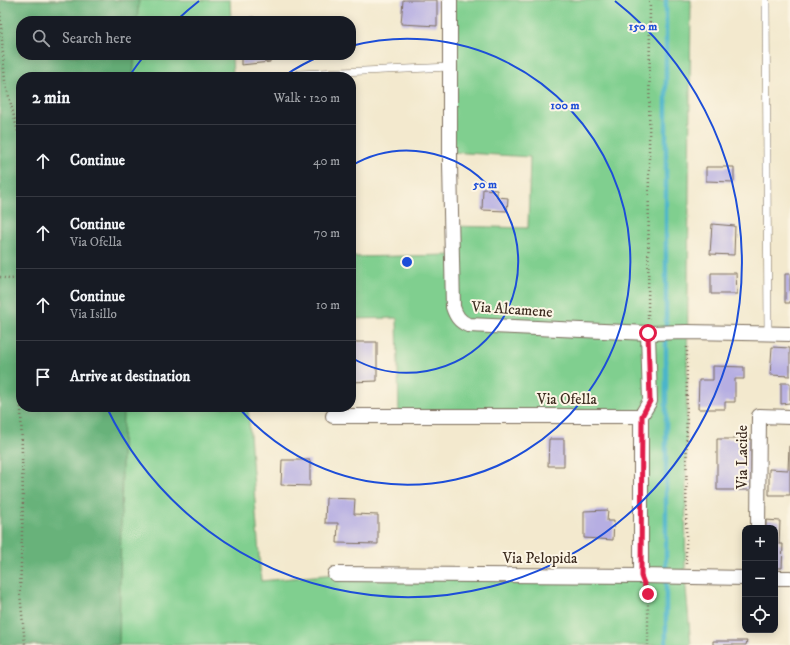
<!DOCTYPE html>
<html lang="en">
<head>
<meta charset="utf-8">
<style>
  :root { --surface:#171b24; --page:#242831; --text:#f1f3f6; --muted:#9ea1a6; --line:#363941 }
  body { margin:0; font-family:"IM FELL DW Pica",serif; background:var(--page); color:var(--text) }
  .controls { position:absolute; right:12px; bottom:12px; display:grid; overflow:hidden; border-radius:8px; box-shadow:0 2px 10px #0003 }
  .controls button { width:36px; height:36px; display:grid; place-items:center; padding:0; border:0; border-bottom:1px solid var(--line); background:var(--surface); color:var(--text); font:20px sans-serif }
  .stop { position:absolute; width:12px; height:12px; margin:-9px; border:3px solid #e11d48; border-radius:50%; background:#fff }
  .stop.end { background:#e11d48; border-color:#fff; box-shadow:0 1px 4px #0008 }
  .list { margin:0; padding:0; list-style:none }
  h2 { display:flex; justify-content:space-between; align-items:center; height:52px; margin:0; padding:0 16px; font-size:17px }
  h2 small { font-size:13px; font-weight:400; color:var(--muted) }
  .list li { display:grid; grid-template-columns:26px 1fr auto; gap:12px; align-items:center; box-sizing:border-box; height:72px; padding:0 16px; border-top:1px solid var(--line) }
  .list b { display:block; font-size:15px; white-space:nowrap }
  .list p { margin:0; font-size:13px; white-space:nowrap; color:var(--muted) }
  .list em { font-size:13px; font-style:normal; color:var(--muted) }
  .icon { flex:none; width:22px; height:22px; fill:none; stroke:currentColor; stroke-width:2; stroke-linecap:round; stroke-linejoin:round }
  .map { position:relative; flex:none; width:790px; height:645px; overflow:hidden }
  .search { position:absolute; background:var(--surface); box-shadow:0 2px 10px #0003; left:16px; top:16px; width:340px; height:44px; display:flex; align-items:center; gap:10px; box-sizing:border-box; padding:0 14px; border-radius:16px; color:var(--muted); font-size:15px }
  .panel { position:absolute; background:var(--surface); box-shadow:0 2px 10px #0003; left:16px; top:72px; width:340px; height:340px; border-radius:16px }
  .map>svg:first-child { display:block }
  .green { fill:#80cf8f; stroke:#5e7c56 }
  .forest { fill:#68b27a; stroke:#526e4c }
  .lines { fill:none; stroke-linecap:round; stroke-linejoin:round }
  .stream { stroke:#4cb5ca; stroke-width:4.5 }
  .building { fill:#b6aee2 }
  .service-casing { stroke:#7b6d5c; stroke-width:8 }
  .minor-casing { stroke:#7b6d5c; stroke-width:16 }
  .path { stroke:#7b6d5c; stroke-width:2.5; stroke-dasharray:1 3; stroke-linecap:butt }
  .service { stroke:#fff; stroke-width:7 }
  .minor { stroke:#fff; stroke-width:14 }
  .route { stroke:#e11d48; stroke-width:5 }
  .ring { fill:none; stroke:#1d4ed8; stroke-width:2 }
  .labels { text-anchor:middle; stroke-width:4; stroke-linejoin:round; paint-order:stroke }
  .street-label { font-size:15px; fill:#3b2a1e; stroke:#fcf5e5 }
  .centre { fill:#1d4ed8; stroke:#fcf5e5; stroke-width:2 }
  .ring-label { font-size:12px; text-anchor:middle; font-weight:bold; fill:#1d4ed8; stroke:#fcf5e5; stroke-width:4; stroke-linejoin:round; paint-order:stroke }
</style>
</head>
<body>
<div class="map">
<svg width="790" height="645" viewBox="0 0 790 645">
  <rect width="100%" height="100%" fill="#fcf5e5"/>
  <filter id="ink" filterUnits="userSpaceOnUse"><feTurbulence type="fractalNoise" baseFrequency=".025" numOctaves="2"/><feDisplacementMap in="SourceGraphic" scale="8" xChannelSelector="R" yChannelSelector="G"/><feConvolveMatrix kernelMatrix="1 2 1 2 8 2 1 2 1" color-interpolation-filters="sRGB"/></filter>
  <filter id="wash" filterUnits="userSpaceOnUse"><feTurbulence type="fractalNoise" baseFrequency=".012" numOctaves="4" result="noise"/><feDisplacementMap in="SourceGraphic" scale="16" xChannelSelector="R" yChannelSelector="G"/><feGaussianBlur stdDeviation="0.9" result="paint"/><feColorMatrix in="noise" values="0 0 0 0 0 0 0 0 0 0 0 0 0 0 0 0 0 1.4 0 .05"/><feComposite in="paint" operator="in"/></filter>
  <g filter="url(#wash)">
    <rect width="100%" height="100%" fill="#f3e9ce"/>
    <!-- green -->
    <path class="green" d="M0,0H230L231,21H21V55H232L233,77H21Z
      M450,0H691L685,577L691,645H25L21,407H248L261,581L335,574L641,575V416H399L397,318L351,319V257L452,255V226L528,228L530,157L450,152Z"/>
    <!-- forest -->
    <path class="forest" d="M0,0H139L137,21H21V55H135L133,77H21V407H123L119,645H0Z"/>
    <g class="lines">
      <!-- stream -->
      <path class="stream" d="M666,0V645"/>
    </g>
    <g id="blocks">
      <!-- building -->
      <path class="building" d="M403,0H437V26L401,24Z
        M254,17L255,21H245V18Z
        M241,55H270V62L241,65Z
        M706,167H734V182L706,181Z
        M483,189L497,190V197L508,198L507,211L482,210Z
        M712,224L735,226L734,255L710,254Z
        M711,273H736L737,294H711Z
        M785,274H790V303H785Z
        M351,342H377V381L351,382Z
        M772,347L790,348V376L770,375Z
        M713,366L744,367V379H735V402H725V409H698L699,380H713Z
        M781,383H790V403L781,404Z
        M549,439H564V466H548Z
        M717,439H751V490H717Z
        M789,446H790V495H769V469L788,470Z
        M282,460H310V486L281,485Z
        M326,498L355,499L354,514L378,515V544L337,543L338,523H325Z
        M608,510L607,521H614L613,540L584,538V511Z
        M766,520L780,521L779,544H783L782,568H775V528H766Z
        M713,641H747L746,645H713Z"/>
    </g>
  </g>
  <g filter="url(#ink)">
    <use href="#blocks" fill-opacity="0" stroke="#7b6d5c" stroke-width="1"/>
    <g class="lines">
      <!-- service casing -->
      <g class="service-casing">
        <path id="service" d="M766,0L768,333
          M299,74L450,67"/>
      </g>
      <!-- minor casing -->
      <g class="minor-casing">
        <path id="minor" d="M450,0V164L453,307C456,316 459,321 468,325L648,333L687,332L790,334
          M333,416H641
          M758,528L759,416L790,417
          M335,574L641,576L745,578
          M641,576V416L650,401L648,333
          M775,578H790"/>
      </g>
      <!-- path -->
      <path class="path" d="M0,12L5,81L18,132L21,139
        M0,277L9,279L21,278
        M648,319L650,0
        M21,407L23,502L20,593L25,645
        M686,564L687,345
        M646,589L648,594V645"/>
      <!-- service -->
      <use href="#service" class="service"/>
      <!-- minor -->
      <use href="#minor" class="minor"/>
    </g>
  </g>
  <g class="lines" filter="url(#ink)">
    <!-- route -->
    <path class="route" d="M648,333L650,401L642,416L641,576L648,594"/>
  </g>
  <!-- distance rings -->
  <g class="ring">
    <path d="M351 166A111 111 0 1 1 352 358"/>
    <path d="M284 76A223 223 0 0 1 323 55M351 46A223 223 0 1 1 239 408"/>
    <path d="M130 75A334 334 0 0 1 144 56M177 20A334 334 0 0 1 199 1M615 1A334 334 0 1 1 107 408"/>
  </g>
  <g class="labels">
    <!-- street labels -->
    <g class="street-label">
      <text transform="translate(512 309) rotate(4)" y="5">Via Alcamene</text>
      <text x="567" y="404">Via Ofella</text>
      <text transform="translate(742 457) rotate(-90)" y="5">Via Lacide</text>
      <text x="540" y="563">Via Pelopida</text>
    </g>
  </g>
  <circle cx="407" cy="262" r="6" class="centre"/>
  <g class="ring-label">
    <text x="643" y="30">150 m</text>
    <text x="565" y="109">100 m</text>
    <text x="485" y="188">50 m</text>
  </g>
</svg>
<div class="controls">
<button>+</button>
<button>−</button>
<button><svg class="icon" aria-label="locate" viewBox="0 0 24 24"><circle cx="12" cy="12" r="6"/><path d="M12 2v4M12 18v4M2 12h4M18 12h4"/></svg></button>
</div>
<div class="stop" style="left:648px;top:333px"></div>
<div class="stop end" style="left:648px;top:594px"></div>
<div class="search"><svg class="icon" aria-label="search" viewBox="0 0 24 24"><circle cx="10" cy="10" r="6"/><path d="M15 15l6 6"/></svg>Search here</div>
<section class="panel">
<h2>2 min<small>Walk · 120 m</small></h2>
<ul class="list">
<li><svg class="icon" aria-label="ahead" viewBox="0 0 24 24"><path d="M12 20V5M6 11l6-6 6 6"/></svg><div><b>Continue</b></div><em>40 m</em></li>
<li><svg class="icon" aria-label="ahead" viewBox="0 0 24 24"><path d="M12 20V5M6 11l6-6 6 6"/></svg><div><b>Continue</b><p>Via Ofella</p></div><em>70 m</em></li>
<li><svg class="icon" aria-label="ahead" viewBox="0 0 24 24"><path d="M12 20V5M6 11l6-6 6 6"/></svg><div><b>Continue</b><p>Via Isillo</p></div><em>10 m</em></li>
<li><svg class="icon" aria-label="arrive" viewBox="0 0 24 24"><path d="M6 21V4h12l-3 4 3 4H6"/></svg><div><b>Arrive at destination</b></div></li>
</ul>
</section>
</div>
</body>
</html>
